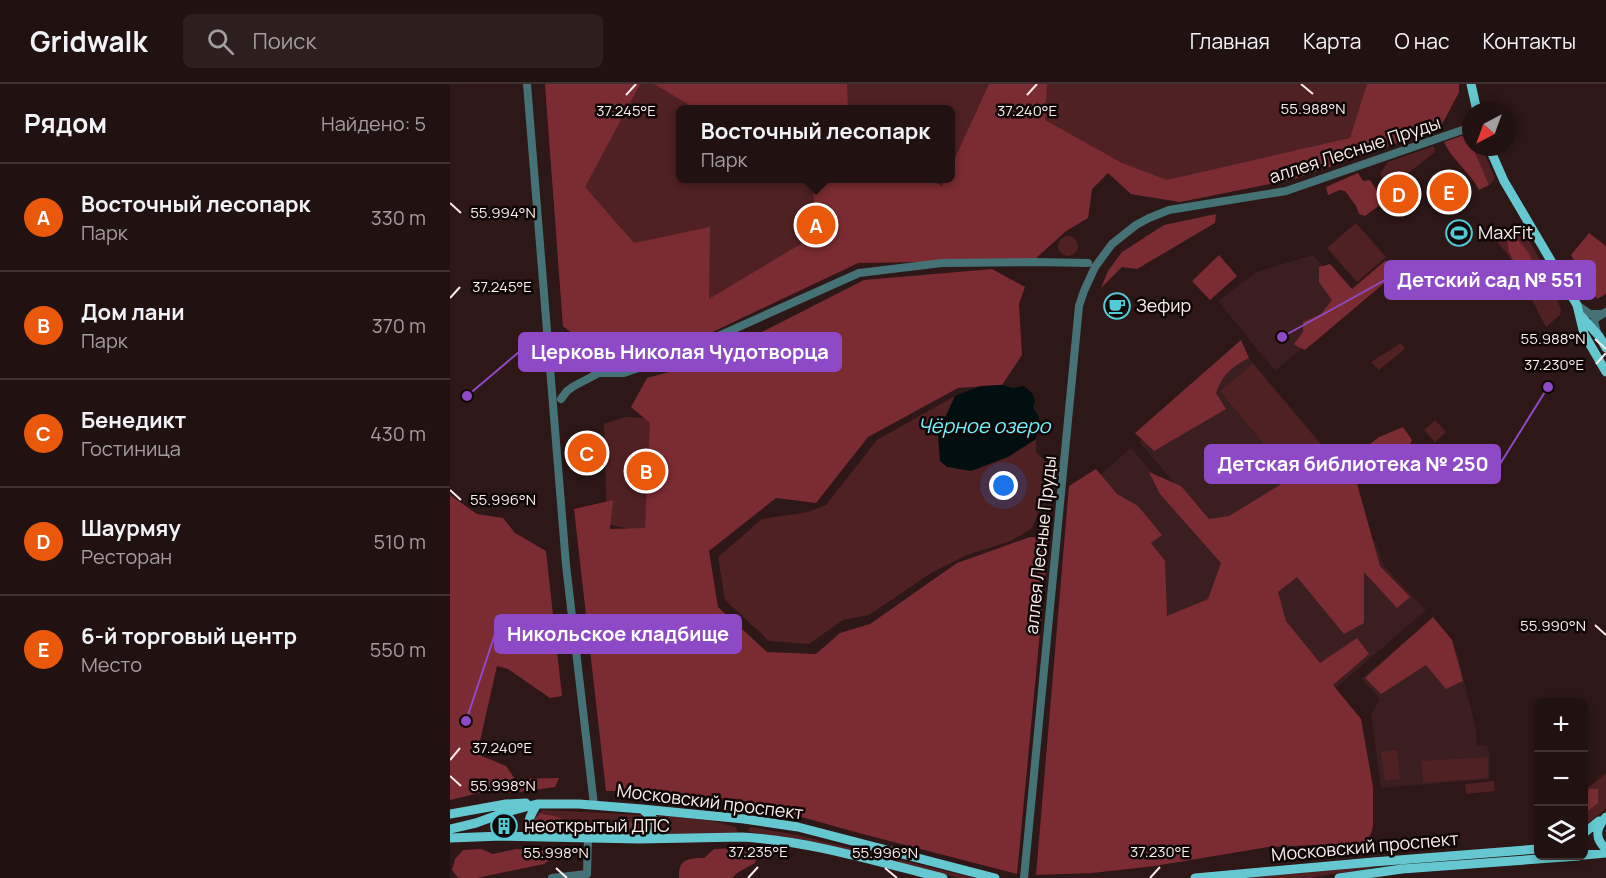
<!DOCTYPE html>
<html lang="ru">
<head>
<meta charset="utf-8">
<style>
  :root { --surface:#211; --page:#2e1f1f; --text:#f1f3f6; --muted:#a29d9f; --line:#3f3131; --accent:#ea580c }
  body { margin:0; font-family:Manrope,sans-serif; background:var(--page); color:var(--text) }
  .controls { position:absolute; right:18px; bottom:18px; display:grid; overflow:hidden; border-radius:9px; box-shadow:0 3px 9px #0003 }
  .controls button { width:54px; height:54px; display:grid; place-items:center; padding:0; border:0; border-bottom:2px solid var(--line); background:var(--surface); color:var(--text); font:30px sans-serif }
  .compass { position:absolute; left:1012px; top:18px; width:54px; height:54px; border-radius:50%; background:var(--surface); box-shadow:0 3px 9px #0003; rotate:221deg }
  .you { position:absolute; left:554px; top:402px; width:21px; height:21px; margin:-15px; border:4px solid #fff; border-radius:50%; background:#1a73e8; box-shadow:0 0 0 9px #1a73e833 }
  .badge { display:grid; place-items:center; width:39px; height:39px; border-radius:50%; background:var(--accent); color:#fff; font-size:20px; font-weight:700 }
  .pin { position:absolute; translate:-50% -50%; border:3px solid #fff; box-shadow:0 2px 6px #0006 }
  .popup { position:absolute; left:226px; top:21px; width:279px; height:78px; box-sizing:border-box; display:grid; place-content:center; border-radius:9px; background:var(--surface); filter:drop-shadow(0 2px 4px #0005); font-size:20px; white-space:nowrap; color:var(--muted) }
  .popup b { font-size:22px; color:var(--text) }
  .popup::after { content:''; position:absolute; left:50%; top:100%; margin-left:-12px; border:12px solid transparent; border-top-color:var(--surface) }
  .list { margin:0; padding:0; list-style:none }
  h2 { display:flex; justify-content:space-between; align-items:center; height:78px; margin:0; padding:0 24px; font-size:26px }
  h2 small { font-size:20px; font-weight:400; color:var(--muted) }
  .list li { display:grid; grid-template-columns:39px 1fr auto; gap:18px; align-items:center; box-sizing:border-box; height:108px; padding:0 24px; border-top:2px solid var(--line) }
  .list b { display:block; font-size:22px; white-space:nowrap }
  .list p { margin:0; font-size:20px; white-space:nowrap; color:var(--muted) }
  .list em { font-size:20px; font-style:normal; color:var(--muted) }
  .icon { flex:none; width:33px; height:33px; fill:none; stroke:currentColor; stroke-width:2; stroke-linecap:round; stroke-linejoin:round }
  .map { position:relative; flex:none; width:1156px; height:794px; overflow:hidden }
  header { display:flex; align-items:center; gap:36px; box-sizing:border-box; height:84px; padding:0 30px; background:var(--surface); border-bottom:2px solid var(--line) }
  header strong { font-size:28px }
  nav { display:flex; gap:33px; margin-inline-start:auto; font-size:21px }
  .search { width:420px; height:54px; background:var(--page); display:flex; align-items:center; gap:15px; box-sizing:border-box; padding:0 21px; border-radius:9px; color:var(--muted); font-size:22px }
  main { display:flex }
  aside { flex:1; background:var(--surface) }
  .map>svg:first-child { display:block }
  .built { fill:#3b1e1f }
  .green { fill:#502123; fill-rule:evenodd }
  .forest { fill:#7b2c32 }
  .water { fill:#020f11 }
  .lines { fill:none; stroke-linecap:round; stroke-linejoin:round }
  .minor { stroke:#457276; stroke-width:8 }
  .major { stroke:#65c8d1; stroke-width:9 }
  .ticks { fill:none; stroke:#fcecec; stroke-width:2 }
  .labels { text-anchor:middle; stroke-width:5; stroke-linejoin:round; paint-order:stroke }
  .street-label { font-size:18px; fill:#fcecec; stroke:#0f0606 }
  .poi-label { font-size:18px; fill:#fcecec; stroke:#0f0606; text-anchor:start }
  .water-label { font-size:20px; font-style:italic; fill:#75f1fd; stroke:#0f0606 }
  .ticks-label { font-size:15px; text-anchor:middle; fill:#fcecec; stroke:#0f0606; stroke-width:5; stroke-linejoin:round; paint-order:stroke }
  .leader { fill:none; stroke:#8e49c6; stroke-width:2 }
  .callout-dot { fill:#8e49c6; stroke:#0f0606; stroke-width:2 }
  .callout { fill:#8e49c6; stroke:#8e49c6; stroke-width:2 }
  .callout-label { font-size:20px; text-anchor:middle; font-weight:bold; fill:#fff }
</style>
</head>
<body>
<header>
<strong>Gridwalk</strong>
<div class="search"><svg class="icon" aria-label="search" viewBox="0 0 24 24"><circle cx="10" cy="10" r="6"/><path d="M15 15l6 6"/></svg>Поиск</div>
<nav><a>Главная</a><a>Карта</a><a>О нас</a><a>Контакты</a></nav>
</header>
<main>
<aside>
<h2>Рядом<small>Найдено: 5</small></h2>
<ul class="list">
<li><span class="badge">A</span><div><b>Восточный лесопарк</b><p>Парк</p></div><em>330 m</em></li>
<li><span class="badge">B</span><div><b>Дом лани</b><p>Парк</p></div><em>370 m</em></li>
<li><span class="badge">C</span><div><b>Бенедикт</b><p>Гостиница</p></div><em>430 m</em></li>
<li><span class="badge">D</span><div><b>Шаурмяу</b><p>Ресторан</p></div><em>510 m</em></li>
<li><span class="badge">E</span><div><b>6-й торговый центр</b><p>Место</p></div><em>550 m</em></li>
</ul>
</aside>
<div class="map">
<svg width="1156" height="794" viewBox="0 0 1156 794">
  <rect width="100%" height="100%" fill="#2d1717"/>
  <!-- built -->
  <path class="built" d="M863,171L906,220L825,287L768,217L806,188Z
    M795,269L876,365L772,454L689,358Z
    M681,364L792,492L729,555L631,407Z
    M925,457L934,482L976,526L873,615L800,513L854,464Z
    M962,551L1007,568L1026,645L1027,661L1037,662L1040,669V695L931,704L921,630L930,615L911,595Z"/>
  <!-- green -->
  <path class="green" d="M95,0H1009V8L990,44L844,95L730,118L681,110L658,89L642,105L638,134L616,147L584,176L408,179L252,253L159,279L113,242ZM231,26H501V94H231Z
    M984,62L985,68L939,104L930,90L938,78Z
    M1022,63H1032L1045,95L1039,101Z
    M906,139L936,173L907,198L877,164Z
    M1068,142L1076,151L1094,183L1096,194L1111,225L1110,231L1096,243L1080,212L1085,205L1045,155Z
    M608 162a10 10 0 1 1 20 0a10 10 0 1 1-20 0Z
    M951,259L955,265L929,286L921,278Z
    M803,280L870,360L837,388L770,307Z
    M505,312L496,332L558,373L586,355V368L597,379L596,408L582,444L561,457L517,471L481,489L419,531L393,536L359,560L319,557L275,516L268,473L312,435L358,428L376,421L427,356Z
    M175,333L226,335L227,455L157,440L154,340Z
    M985,336L996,348L985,358L974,346Z
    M947,666L950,695L935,697L931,668Z
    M1038,673V694L973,699L971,677Z
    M1156,689V725L1134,742V728L1138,727L1148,705H1140L1134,709V707Z
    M1044,697L1045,707L1016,710L1015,700Z
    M93,726L193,731C203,738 203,746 193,752L95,751L84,743C83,734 86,730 93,726Z
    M208,731L264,737L285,743L288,747L285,749L207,751C212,744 212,738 208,731Z
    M301,743L347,751L524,794H509L346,755L299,748L298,745Z
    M921,782V784L858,794H795Z"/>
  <!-- forest -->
  <path class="forest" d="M95,0H190L135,103L184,159L260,143L259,215L369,149L361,95H477L492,102L495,95L501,94V83L539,0H597L595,36L672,79L717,96L900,54L917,0H1009V8L990,44L844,95L730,118L681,110L658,89L642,105L638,134L616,147L584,176L408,179L252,253L159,279L113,242Z
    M204,0H397L398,25H350L349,21L286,25H246Z
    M1017,50L1039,101L1029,106C1020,88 1002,76 994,58Z
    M908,89L913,97L920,96L934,118L915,132L909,130L906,122L895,107L890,106L878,111L876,103Z
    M766,130L765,139L687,185L672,183L651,204L658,187L672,168L714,141Z
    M1139,149L1156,162V210L1147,215L1121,171Z
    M1066,154C1078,168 1086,174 1082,194C1070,186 1056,172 1058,157Z
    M769,171L787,192L760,216L742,197Z
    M936,176V183L944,184L945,190L855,266L848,263L844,260L853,248V238L871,230L882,216L869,198V183L880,180L902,205Z
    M542,185L575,203L569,220L572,271L552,301L508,304L418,353L366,419L326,414L259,467L268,523L317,568L366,570L390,549L420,540L507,479L580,453H599L567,790L405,748L299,718L211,707H156L124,425L163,416L160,445L195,444L200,339L181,323L197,294L249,280L414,196Z
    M791,256L799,274C780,284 774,289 766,309L776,325L704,367L685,349Z
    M953,343L962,356L949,384L920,387L901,375L929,353Z
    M884,368L906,396L930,482L960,513L947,524L914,488V539L894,550L847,493L828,508L836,537L870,579L907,554L919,570L883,601L911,635L923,703V742L921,750L914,759L818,763L705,782L642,789L586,791L619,402L646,385L667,410L688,422L712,451L701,459L715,477L717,532L758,515L771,479L710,410L699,388L731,402L759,435L779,432Z
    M0,411L27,430L53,434L65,449L96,467L112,612L100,614L58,585L47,582L27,670L56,682L65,695L109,694L105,703L62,709L41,706L0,716Z
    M983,533L1002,556L1013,597L996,605L976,581L931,610L915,594Z
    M1140,705H1148V719L1138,727L1134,728V709Z
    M90,729C98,732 107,731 114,736L109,747L103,748L89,746L86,742L85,736Z
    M186,734H196L192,749L176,748L175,742L177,736L183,739Z
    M288,764L303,767L308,770L305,779L287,789L282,794H229C228,776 237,774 254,774L264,765Z
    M31,765L43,770L66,765L100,767L101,775L94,780L27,794H8L2,786L5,775L13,766Z"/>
  <!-- water -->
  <path class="water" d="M552,301L563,304L574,302C582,309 588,313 583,324L589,333L586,355L558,373L521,387L497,383L490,377L487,339L496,332L505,312L531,302Z"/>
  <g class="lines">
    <!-- minor -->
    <path class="minor" d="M77,0L116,481L144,721
      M1127,221L1140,230H1150
      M1147,248L1144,237L1146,234L1156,228
      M108,262L149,289
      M111,315L117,307L124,302L149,289H174L226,271L409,189L492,179L585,178L638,179
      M102,794L137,790L138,755
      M574,794L629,222L634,207L645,183L662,160L686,141L699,134L719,126L836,107L1021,43"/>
    <!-- major -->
    <path class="major" d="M1021,0L1027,27
      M1039,63L1054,97L1127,221L1134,250L1156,288
      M1131,232L1149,252L1156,264
      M87,720C80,732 71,745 90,752
      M193,726C203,734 208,736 204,750L196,755
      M0,730L56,720L76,719
      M1156,733C1146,744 1144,754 1156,765
      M0,745L26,739L56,728L87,720H129L192,725L294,735L348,743L545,794
      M1134,749L1149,737
      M0,754L52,752L189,755L292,753C361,757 427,778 493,794
      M1134,771L1156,769
      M745,794L923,778L1088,765
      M889,794L952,785L1129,772"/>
  </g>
  <!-- ticks -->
  <path class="ticks" d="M851,0L863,10M176,11L186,0M577,11L587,0M0,119L11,129M0,214L10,203M1145,255L1156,265M1146,280L1156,269M0,406L11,416M1145,541L1156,551M0,676L10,664M0,692L11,702M106,784L117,794M435,784L447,794M298,794L308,783M700,794L710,783"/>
  <!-- icons -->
  <defs>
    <g id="stadium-ring" transform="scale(1.35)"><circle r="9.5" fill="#0f0606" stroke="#52cbd7" stroke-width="1.5"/><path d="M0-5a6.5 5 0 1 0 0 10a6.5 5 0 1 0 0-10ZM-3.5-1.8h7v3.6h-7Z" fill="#52cbd7"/></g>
    <g id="cafe-ring" transform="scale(1.35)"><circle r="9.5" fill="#0f0606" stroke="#52cbd7" stroke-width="1.5"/><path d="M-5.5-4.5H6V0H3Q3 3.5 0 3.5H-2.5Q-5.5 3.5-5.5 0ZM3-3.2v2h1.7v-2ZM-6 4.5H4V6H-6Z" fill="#52cbd7"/></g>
    <g id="building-ring" transform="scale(1.35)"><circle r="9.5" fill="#0f0606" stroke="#52cbd7" stroke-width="1.5"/><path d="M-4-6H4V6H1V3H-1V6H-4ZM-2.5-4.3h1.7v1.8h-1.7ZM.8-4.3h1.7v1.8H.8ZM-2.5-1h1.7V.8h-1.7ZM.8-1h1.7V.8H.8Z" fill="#52cbd7"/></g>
  </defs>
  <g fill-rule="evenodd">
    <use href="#stadium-ring" x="1009" y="149"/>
    <use href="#cafe-ring" x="667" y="222"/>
    <use href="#building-ring" x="54" y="742"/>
  </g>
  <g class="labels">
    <!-- street labels -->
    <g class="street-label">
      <text transform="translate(905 66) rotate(-18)" y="6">аллея Лесные Пруды</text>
      <text transform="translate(591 461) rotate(-84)" y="6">аллея Лесные Пруды</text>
      <text transform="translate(260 718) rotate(7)" y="6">Московский проспект</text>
      <text transform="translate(915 763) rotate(-5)" y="6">Московский проспект</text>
    </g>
    <!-- poi labels -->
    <g class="poi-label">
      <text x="1028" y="155">MaxFit</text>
      <text x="686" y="228">Зефир</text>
      <text x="74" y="748">неоткрытый ДПС</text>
    </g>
    <!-- water labels -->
    <g class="water-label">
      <text x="534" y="349">Чёрное озеро</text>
    </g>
  </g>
  <g class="ticks-label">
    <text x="863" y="30">55.988°N</text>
    <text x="176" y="32">37.245°E</text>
    <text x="577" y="32">37.240°E</text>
    <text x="53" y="134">55.994°N</text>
    <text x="52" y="208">37.245°E</text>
    <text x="1103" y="260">55.988°N</text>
    <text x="1104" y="286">37.230°E</text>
    <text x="53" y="421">55.996°N</text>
    <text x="1103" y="547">55.990°N</text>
    <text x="52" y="669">37.240°E</text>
    <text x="53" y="707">55.998°N</text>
    <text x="308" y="773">37.235°E</text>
    <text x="710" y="773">37.230°E</text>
    <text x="106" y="774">55.998°N</text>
    <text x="435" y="774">55.996°N</text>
  </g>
  <!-- callouts -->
  <path class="leader" d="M832 253L935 196M17 312L69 268M1098 303L1050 380M16 637L45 550"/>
  <g class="callout-dot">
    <circle cx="832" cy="253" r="6"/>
    <circle cx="17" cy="312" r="6"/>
    <circle cx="1098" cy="303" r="6"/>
    <circle cx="16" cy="637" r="6"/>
  </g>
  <g class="callout">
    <rect x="935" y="177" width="210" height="38" rx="6"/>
    <rect x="69" y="249" width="322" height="38" rx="6"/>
    <rect x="755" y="361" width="295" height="38" rx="6"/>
    <rect x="45" y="531" width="246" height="38" rx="6"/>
  </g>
  <g class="callout-label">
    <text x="1040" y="203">Детский сад № 551</text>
    <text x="230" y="275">Церковь Николая Чудотворца</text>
    <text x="903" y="387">Детская библиотека № 250</text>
    <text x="168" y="557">Никольское кладбище</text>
  </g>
</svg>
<div class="controls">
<button>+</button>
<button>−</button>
<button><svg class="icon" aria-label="layers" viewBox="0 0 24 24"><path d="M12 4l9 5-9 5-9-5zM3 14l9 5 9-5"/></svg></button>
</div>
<svg class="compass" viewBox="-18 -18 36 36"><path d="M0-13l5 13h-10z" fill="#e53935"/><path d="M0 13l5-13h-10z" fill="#a29d9f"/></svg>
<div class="you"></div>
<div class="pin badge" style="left:366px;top:141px">A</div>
<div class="popup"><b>Восточный лесопарк</b>Парк</div>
<div class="pin badge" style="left:196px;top:387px">B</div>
<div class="pin badge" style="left:137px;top:369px">C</div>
<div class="pin badge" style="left:949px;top:110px">D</div>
<div class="pin badge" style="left:999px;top:108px">E</div>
</div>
</main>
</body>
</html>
